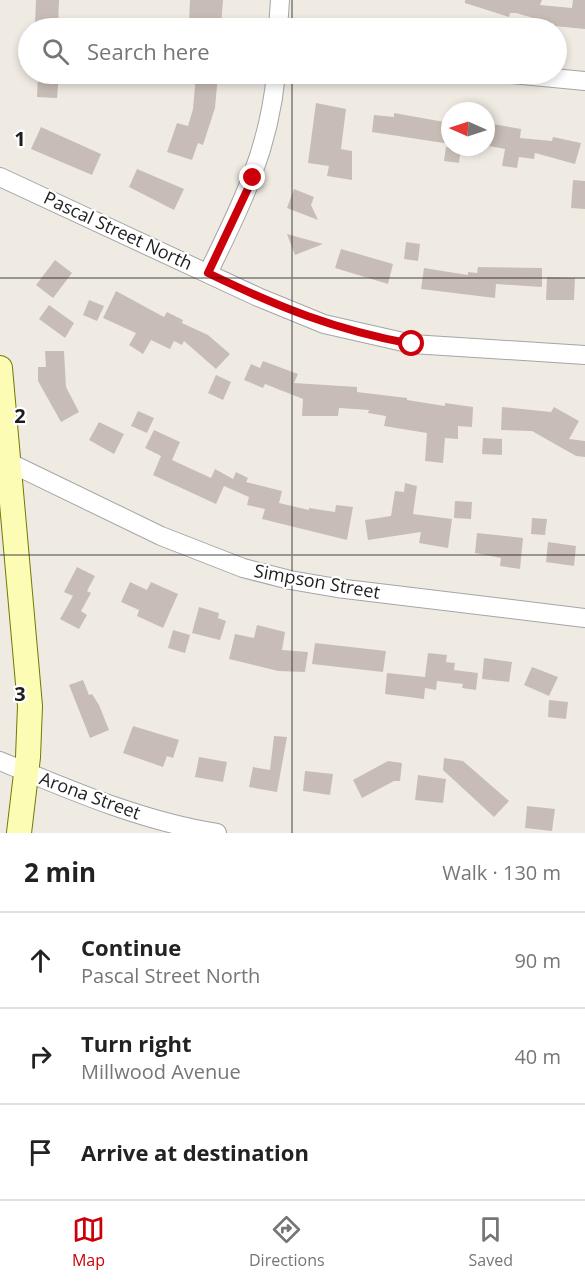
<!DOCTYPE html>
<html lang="en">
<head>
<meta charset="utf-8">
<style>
  :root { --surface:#fff; --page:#f6f6f6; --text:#222; --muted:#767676; --line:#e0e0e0; --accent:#cc000a }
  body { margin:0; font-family:"Open Sans",sans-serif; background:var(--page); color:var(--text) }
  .compass { position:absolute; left:441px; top:102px; width:54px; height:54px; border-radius:50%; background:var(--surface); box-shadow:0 3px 9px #0003; rotate:273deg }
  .stop { position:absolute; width:18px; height:18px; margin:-14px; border:4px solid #cc000a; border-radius:50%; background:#fff }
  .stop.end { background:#cc000a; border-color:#fff; box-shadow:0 2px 6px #0008 }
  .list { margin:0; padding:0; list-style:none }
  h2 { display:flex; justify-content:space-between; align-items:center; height:78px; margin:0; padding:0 24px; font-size:26px }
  h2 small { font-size:20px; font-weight:400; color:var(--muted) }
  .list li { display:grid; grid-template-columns:39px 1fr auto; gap:18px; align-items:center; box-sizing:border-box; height:96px; padding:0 24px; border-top:2px solid var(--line) }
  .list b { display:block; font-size:22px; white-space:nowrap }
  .list p { margin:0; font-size:20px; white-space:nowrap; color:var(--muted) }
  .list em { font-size:20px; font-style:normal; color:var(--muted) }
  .icon { flex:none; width:33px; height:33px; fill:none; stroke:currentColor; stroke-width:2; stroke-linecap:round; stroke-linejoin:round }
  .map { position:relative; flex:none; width:585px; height:833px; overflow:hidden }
  .search { position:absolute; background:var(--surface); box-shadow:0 3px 9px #0003; left:18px; right:18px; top:18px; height:66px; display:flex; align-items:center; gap:15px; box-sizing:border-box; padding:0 21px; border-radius:33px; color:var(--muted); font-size:22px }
  .sheet { height:366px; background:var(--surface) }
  nav { display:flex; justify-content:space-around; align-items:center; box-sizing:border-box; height:84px; border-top:2px solid var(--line); background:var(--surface); font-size:16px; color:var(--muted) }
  nav a { display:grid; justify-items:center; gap:3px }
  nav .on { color:var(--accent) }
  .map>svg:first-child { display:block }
  .building { fill:#c7bdb6 }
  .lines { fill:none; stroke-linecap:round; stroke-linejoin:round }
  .street-casing { stroke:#a5a5a5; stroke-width:20 }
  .secondary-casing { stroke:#727a00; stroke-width:26 }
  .street { stroke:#fff; stroke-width:18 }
  .secondary { stroke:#fcfcb4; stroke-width:24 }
  .route { stroke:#cc000a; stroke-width:8 }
  .grid { fill:none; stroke:#1e1e1e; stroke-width:1.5; stroke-opacity:0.55 }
  .labels { text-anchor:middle; stroke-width:4.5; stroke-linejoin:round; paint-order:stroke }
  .street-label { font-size:18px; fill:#1e1e1e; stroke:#fff }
  .grid-label { font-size:20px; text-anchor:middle; font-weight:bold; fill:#1e1e1e; stroke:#fff; stroke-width:4.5; stroke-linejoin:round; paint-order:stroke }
</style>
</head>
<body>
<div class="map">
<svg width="585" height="833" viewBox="0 0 585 833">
  <rect width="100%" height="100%" fill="#efebe3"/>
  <!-- building -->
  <path class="building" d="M36,0H59L58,28H44L45,23H35Z
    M190,0H223L221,26L189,25Z
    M465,0H542L540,5L572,8L573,0H585V29L554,26V24L516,13H510L509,17L465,3Z
    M38,74H59L57,98L37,97Z
    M196,74H218L215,108L203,145L198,143L192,160L167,152L177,123L188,126L193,109Z
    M316,103L346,109L341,149L352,151V180L327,176L329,166L308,163Z
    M394,113L450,123V144L372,132L374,115L394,117Z
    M493,124L521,129L520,138L552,141L553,137L581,143L575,164L535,153L534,159L519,157L517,168L502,166L505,149L489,146Z
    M41,127L101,154L92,175L31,149Z
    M446,147H461L459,163L444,161Z
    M137,169L184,189L174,210L129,187Z
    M573,180L585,181V209L571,208Z
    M294,189L314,197L311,205L318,220L287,208Z
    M287,234L323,244L295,255Z
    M406,242L420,244L418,261L404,259Z
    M341,249L393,264L388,284L335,268Z
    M55,260L72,273L53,298L36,285Z
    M478,267L542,268V287L496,284L495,298L421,289L424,268L468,275V272L477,273Z
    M547,277L575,278L574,300H546Z
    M116,291L164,317L167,312L183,320L182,323L208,335L230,354L216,369L184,341L182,345L174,341L170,349L151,340L143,354L129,345L136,333L103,318Z
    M89,300L104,306L97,321L83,315Z
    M49,305L74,323L65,338L39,319Z
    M45,351H64L66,387L79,412L61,422L38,381V367H46Z
    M263,361L298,374L294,383L357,387V392L407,398V400L445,406V403L473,407L472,427L458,426V439L445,438L443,463L425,461L427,433L384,426L386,416L368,413L369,410L339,408L338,416H302L303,399L265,384L263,388L244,380L251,364L260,368Z
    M216,375L231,382L223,400L208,393Z
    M502,407L551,412L554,407L579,421L569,439L585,441V457L576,456L532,431L501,430Z
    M138,411L154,418L147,433L131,426Z
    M99,422L124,434L114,454L89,440Z
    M154,430L180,442L172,460L211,478L215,469L233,479L236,472L248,478L246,482L282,491L279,503L309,510V508L335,512L336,505L353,507L347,540L262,519L265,509L247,505L249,497L224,486L216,504L153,475L161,456L145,448Z
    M483,438L502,439V455L482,454Z
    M405,483L417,486L413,514L452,519L448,548L419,543L421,532L368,540L365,520L391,516L395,491L404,492Z
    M455,501L472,502L471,519L454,518Z
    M532,518L547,519L545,535L531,534Z
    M477,533L523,538L520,569L500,566L501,558L475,553Z
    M548,542L576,546L574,566L546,562Z
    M77,567L95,576L87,591L91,593L81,611L87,615L79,629L60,619L73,596L64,592Z
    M130,582L147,590L151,582L178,594L163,628L137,616L139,610L121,602Z
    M199,607L219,613L218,618L226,621L220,640L192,633Z
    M257,625L285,632L282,650L308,652L305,672L278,671L229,659L235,634L254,638Z
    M173,630L190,635L185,653L168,648Z
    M315,643L386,651L383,672L312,664Z
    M428,653L447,655L446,662L455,663L454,670L478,673L476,690L462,688L463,684L437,681L436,690L425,688L424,699L385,694L387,673L425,677Z
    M484,658L512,662L509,682L482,679Z
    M532,667L558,677L549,696L524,685Z
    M83,680L89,695L92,694L99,705L109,730L90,738L69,685Z
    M549,700L568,702L566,719L548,717Z
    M133,726L179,740L173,758L167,756L163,767L123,753Z
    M274,736L287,737L277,792L249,787L253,767L270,770Z
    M199,757L227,762L223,782L195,777Z
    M444,758L463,761L509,801L494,817L443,770Z
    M388,761L402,763L400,781H394L362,798L353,780Z
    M305,771L333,774L330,795L303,791Z
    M418,775L446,779L443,803L415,800Z
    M527,806L555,809L552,831L525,828Z"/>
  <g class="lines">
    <!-- street casing -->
    <g class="street-casing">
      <path id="street" d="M278,28L280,0
        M512,74L585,81
        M0,177L258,297L324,324L412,344L585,355
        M208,273C241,206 269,150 276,74
        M0,458L161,536L243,568L290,580L337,588L585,618
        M0,761C70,790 141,821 217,833"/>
    </g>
    <!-- secondary casing -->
    <g class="secondary-casing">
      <path id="secondary" d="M0,368L30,706L28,757L19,833"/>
    </g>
    <!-- street -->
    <use href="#street" class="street"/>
    <!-- secondary -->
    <use href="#secondary" class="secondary"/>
  </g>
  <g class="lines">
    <!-- route -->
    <path class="route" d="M253,178L208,273C278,307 335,330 412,344"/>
  </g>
  <!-- grid -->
  <path class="grid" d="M292,0V28M292,74V833M0,278H585M0,555H585"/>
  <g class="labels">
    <!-- street labels -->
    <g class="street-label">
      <text transform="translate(118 231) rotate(25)" y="6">Pascal Street North</text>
      <text transform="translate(317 582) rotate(10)" y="6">Simpson Street</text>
      <text transform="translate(90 796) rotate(20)" y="6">Arona Street</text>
    </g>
  </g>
  <g class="grid-label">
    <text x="20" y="146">1</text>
    <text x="20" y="423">2</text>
    <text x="20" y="701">3</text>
  </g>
</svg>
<svg class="compass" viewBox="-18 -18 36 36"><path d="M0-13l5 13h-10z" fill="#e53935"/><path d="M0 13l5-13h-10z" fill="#767676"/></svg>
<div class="stop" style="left:412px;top:344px"></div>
<div class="stop end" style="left:253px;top:178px"></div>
<div class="search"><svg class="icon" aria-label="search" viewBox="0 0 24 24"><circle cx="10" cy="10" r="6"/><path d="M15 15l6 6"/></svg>Search here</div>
</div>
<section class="sheet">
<h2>2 min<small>Walk · 130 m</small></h2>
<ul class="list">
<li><svg class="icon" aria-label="ahead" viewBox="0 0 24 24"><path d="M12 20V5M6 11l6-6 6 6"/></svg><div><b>Continue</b><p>Pascal Street North</p></div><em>90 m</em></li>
<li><svg class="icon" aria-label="right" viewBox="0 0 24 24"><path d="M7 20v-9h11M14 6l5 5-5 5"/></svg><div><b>Turn right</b><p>Millwood Avenue</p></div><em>40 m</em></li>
<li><svg class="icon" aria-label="arrive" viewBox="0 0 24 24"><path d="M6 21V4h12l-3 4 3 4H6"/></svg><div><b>Arrive at destination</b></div></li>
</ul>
</section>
<nav>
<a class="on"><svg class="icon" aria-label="map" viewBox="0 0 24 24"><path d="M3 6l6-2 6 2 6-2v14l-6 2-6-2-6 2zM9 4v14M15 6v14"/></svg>Map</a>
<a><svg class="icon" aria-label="directions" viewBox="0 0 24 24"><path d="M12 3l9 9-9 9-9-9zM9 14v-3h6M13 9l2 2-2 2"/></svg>Directions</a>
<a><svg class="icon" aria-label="saved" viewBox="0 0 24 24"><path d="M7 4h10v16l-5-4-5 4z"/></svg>Saved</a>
</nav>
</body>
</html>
